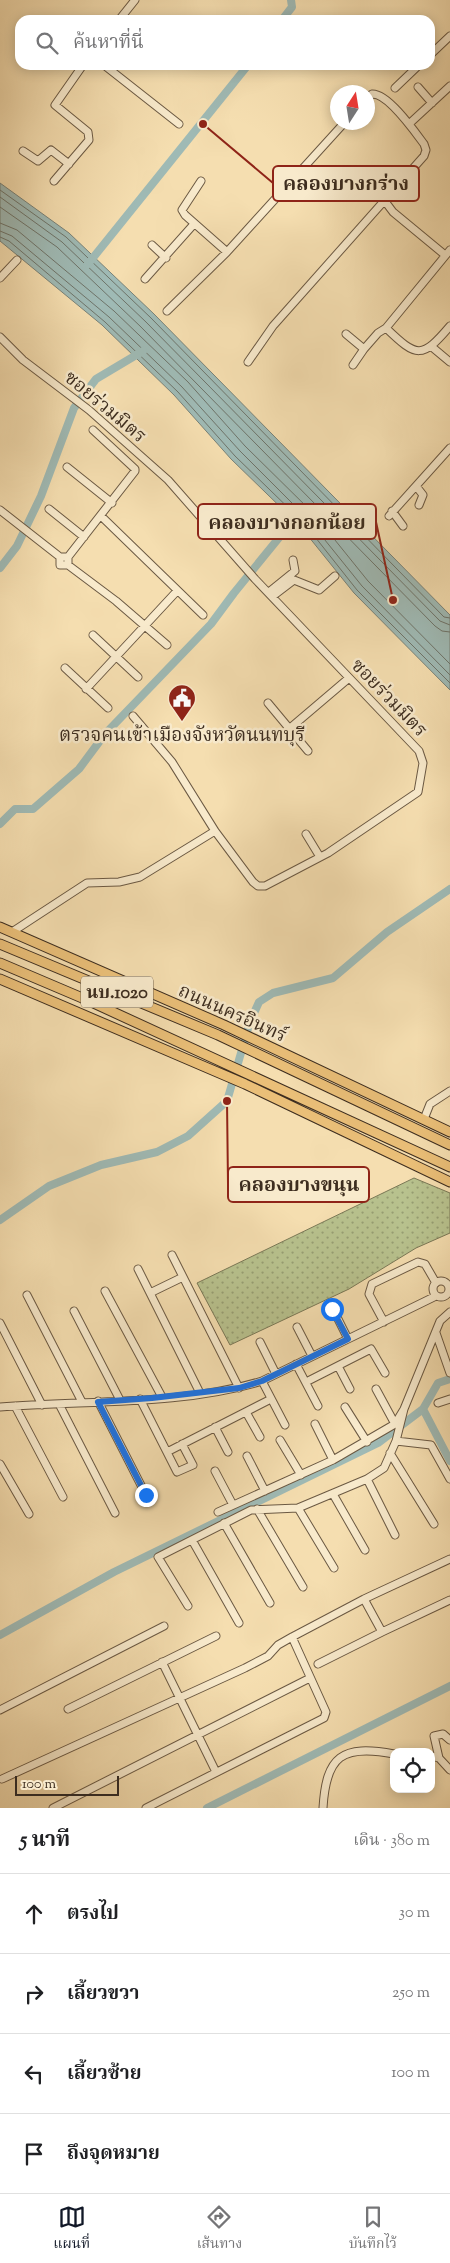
<!DOCTYPE html>
<html lang="th">
<head>
<meta charset="utf-8">
<style>
  :root { --surface:#fff; --page:#f6f6f6; --text:#202124; --muted:#757577; --line:#e0e0e0; --accent:#111827 }
  body { margin:0; font-family:"Sorts Mill Goudy","Noto Serif Thai",serif; background:var(--page); color:var(--text) }
  .controls { position:absolute; right:15px; bottom:15px; display:grid; overflow:hidden; border-radius:10px; box-shadow:0 2px 12px #0003 }
  .controls button { width:45px; height:45px; display:grid; place-items:center; padding:0; border:0; border-bottom:1px solid var(--line); background:var(--surface); color:var(--text); font:25px sans-serif }
  .compass { position:absolute; left:330px; top:85px; width:45px; height:45px; border-radius:50%; background:var(--surface); box-shadow:0 2px 12px #0003; rotate:12deg }
  .scale { position:absolute; left:15px; bottom:12px; width:104px; box-sizing:border-box; padding-left:5px; border:2px solid #3d2d1f; border-top:0; font-size:14px; line-height:18px; white-space:nowrap; color:#3d2d1f; -webkit-text-stroke:4px #f8eacc; paint-order:stroke }
  .stop { position:absolute; width:15px; height:15px; margin:-11px; border:4px solid #1a73e8; border-radius:50%; background:#fff }
  .stop.end { background:#1a73e8; border-color:#fff; box-shadow:0 1px 5px #0008 }
  .list { margin:0; padding:0; list-style:none }
  h2 { display:flex; justify-content:space-between; align-items:center; height:65px; margin:0; padding:0 20px; font-size:21px }
  h2 small { font-size:16px; font-weight:400; color:var(--muted) }
  .list li { display:grid; grid-template-columns:32px 1fr auto; gap:15px; align-items:center; box-sizing:border-box; height:80px; padding:0 20px; border-top:1px solid var(--line) }
  .list b { display:block; font-size:19px; white-space:nowrap }
  .list em { font-size:16px; font-style:normal; color:var(--muted) }
  .icon { flex:none; width:28px; height:28px; fill:none; stroke:currentColor; stroke-width:2; stroke-linecap:round; stroke-linejoin:round }
  .map { position:relative; flex:none; width:450px; height:1808px; overflow:hidden }
  .search { position:absolute; background:var(--surface); box-shadow:0 2px 12px #0003; left:15px; right:15px; top:15px; height:55px; display:flex; align-items:center; gap:12px; box-sizing:border-box; padding:0 18px; border-radius:15px; color:var(--muted); font-size:19px }
  .sheet { height:385px; background:var(--surface) }
  nav { display:flex; justify-content:space-around; align-items:center; box-sizing:border-box; height:70px; border-top:1px solid var(--line); background:var(--surface); font-size:14px; color:var(--muted) }
  nav a { display:grid; justify-items:center; gap:2px }
  nav .on { color:var(--accent) }
  .map>svg:first-child { display:block }
  .grass { fill:url(#grass-dots); stroke:#7a7856 }
  .water { fill:#9fbab5; stroke:#788279 }
  .lines { fill:none; stroke-linecap:round; stroke-linejoin:round }
  .shore { stroke:#6e746a; stroke-width:1 }
  .canal { stroke:#9fbab5; stroke-width:8 }
  .minor-casing { stroke:#6b5943; stroke-width:9 }
  .major-casing { stroke:#3d2d1f; stroke-width:11 }
  .minor { stroke:#f8eacc; stroke-width:7 }
  .major { stroke:#eabf78; stroke-width:9 }
  .route { stroke:#1a73e8; stroke-width:6 }
  .labels { text-anchor:middle; stroke-width:5; stroke-linejoin:round; paint-order:stroke }
  .shield { fill:#f8eacc; stroke:#756653; stroke-width:1 }
  .shield-label { font-size:18px; font-weight:bold; fill:#3d2d1f }
  .street-label { font-size:19px; fill:#3d2d1f; stroke:#f8eacc }
  .poi-label { font-size:19px; fill:#3d2d1f; stroke:#f8eacc }
  .leader { fill:none; stroke:#8f2418; stroke-width:2 }
  .callout-dot { fill:#8f2418; stroke:#f8eacc; stroke-width:2 }
  .callout { fill:#f8eacc; stroke:#8f2418; stroke-width:2 }
  .callout-label { font-size:20px; text-anchor:middle; font-weight:bold; fill:#3d2d1f }
</style>
</head>
<body>
<div class="map">
<svg width="450" height="1808" viewBox="0 0 450 1808">
  <defs>
    <pattern id="grass-dots" width="8" height="8" patternUnits="userSpaceOnUse" patternTransform="scale(1.25)"><rect width="8" height="8" fill="#b8c28e"/><path d="M2 2h.1M6 6h.1" fill="none" stroke="#979e73" stroke-width="1.8" stroke-linecap="round"/></pattern>
  </defs>
  <rect width="100%" height="100%" fill="#f5deb0"/>
  <filter id="stains"><feTurbulence type="fractalNoise" baseFrequency=".004" numOctaves="4"/><feColorMatrix values="0 0 0 0 .2 0 0 0 0 .09 0 0 0 0 .02 0 0 0 .5 -.17"/></filter>
  <radialGradient id="worn" r=".72"><stop offset=".6" stop-color="#630" stop-opacity="0"/><stop offset="1" stop-color="#630" stop-opacity=".3"/></radialGradient>
  <!-- grass -->
  <path class="grass" d="M414,1178L450,1193V1233L416,1248L349,1289L230,1345L197,1283Z"/>
  <!-- water -->
  <path class="water" d="M0,183L69,233L154,314L450,615V690L354,593L300,526L231,459L174,395L102,325L0,241Z"/>
  <g class="lines">
    <!-- shore -->
    <path class="shore" d="M0,190L66,237L151,318L444,617L450,618
      M0,197L62,242L146,322L440,621L450,625
      M0,207L57,247L141,327L435,626L442,631L450,632
      M0,223L17,230L114,311L188,382L245,446L314,514L368,581L450,664
      M0,231L12,236L109,317L182,387L240,451L308,519L362,586L450,675
      M0,237L9,241L105,322L178,392L235,456L304,523L357,590L450,683"/>
    <!-- canal -->
    <path class="canal" d="M282,20L292,7L291,0
      M88,264L248,65
      M0,568L17,546L41,496L74,408L96,379L143,351
      M0,824L15,809H33L79,769L105,734L211,624L234,593L300,512
      M0,1220L49,1186L101,1165L157,1152L188,1136L227,1101L250,1022L259,1002L273,993L333,978L387,932L450,889
      M423,1409L450,1461
      M0,1635L114,1572L378,1443L423,1409L438,1383L450,1379
      M207,1808L450,1686"/>
    <!-- minor casing -->
    <g class="minor-casing">
      <path id="minor" d="M119,20L135,0
        M430,55L450,36
        M104,65L179,124
        M418,87L432,103
        M395,88L419,65
        M409,124L450,86
        M23,151L38,161L51,150L69,164
        M54,181L89,140L88,132L55,105L83,65
        M201,181L182,210L185,215L227,252
        M384,200L393,212L445,255
        M152,245L166,258
        M0,278L17,260
        M145,279L194,224
        M167,311L227,252L345,122
        M386,328C417,358 422,359 450,326
        M346,334L364,349L378,333L386,328L450,250
        M0,337L23,360L89,410L168,480L255,579L419,751L423,763L418,792L328,853L265,886H258L253,882L215,831L140,877L119,882L87,883L12,932
        M432,347L450,362
        M248,362L273,326L424,156L426,150L424,144C415,132 388,93 372,94L368,98
        M353,365L364,349
        M67,467L112,503
        M416,486L423,495L419,505
        M49,509L84,537
        M0,510L60,557
        M392,511L403,526
        M101,516L203,615
        M389,516L450,448
        M68,557L135,471V469L93,430
        M68,565V557H60V565H68L116,601L167,645
        M269,592L295,571L293,560
        M273,596L294,580L319,590L335,576
        M93,635L138,677
        M65,668L108,708
        M86,689L177,591
        M268,703L308,751
        M133,716L172,762L215,831
        M289,729L349,678
        M306,834L320,857
        M424,1119L430,1104L450,1091
        M172,1255L239,1388
        M138,1269L200,1393
        M433 1289a8 8 0 1 1 16 0a8 8 0 1 1-16 0Z
        M105,1291L162,1397
        M150,1293L183,1277
        M27,1295L82,1402
        M333,1309L348,1339
        M74,1311L120,1400
        M384,1322L369,1294L372,1284L418,1262L425,1264L436,1283
        M0,1323L42,1405
        M297,1327L312,1356
        M436,1333L450,1373
        M260,1342L276,1374
        M296,1364L318,1406
        M338,1366L350,1389
        M262,1381L285,1425
        M306,1382L371,1349L385,1373
        M376,1389L395,1424
        M140,1399L177,1472L193,1465L182,1444
        M98,1401L146,1495
        M438,1403L450,1399
        M59,1404L115,1513
        M15,1406L63,1497
        M0,1407C84,1400 181,1406 262,1381L436,1296
        M345,1407L367,1442
        M246,1412L260,1437
        M315,1424L333,1460
        M215,1427L228,1452
        M280,1440L301,1475
        M396,1441L431,1445L450,1479
        M167,1452L271,1399
        M390,1453L434,1524
        M247,1456L265,1491
        M0,1464L29,1514
        M215,1471L233,1505
        M367,1479L395,1535
        M333,1494L365,1550
        M298,1508L334,1568
        M257,1509L303,1587
        M218,1512L333,1460L395,1424L404,1409L440,1321L450,1312
        M224,1523L270,1603
        M192,1540L239,1623
        M188,1606L158,1557L251,1510L298,1508L367,1479L384,1468L396,1441L404,1409
        M382,1632L450,1600
        M162,1662L216,1772
        M318,1664L382,1632L364,1599
        M68,1709L216,1636
        M0,1710L164,1626
        M431,1756L439,1758L450,1770
        M439,1758L434,1736L443,1734L450,1740
        M2,1779L245,1668L268,1656L278,1645L292,1637L364,1599L450,1559
        M53,1808L310,1678
        M146,1808L324,1718L326,1712L292,1637
        M323,1808C326,1756 342,1744 394,1754"/>
    </g>
    <!-- major casing -->
    <g class="major-casing">
      <path id="major" d="M0,927L224,1025L450,1132
        M0,944L218,1035L450,1145
        M0,963L87,1000L450,1167
        M0,979L245,1084L450,1182"/>
    </g>
    <!-- minor -->
    <use href="#minor" class="minor"/>
    <!-- major -->
    <use href="#major" class="major"/>
  </g>
  <g class="lines">
    <!-- route -->
    <path class="route" d="M146,1495L98,1402L152,1398L239,1388L262,1381L348,1339L332,1309"/>
  </g>
  <!-- icons -->
  <defs>
    <g id="civic-pin" transform="scale(1.4375)"><path d="M0 17L-7.5 6A9.5 9.5 0 1 1 7.5 6Z" fill="#8f2418" stroke="#f8eacc"/><path d="M-.6-6.5H3V-4.5H.6V-3L4-1V1h2V6H-6V1h2V-1L-.6-3ZM-1.2 2.5V6h2.4V2.5Z" fill="#fff"/></g>
  </defs>
  <g fill-rule="evenodd">
    <use href="#civic-pin" x="182" y="698"/>
  </g>
  <g class="labels">
    <!-- shield labels -->
    <rect class="shield" x="81" y="976.5" width="72" height="31" rx="4"/>
    <g class="shield-label">
      <text x="117" y="998">นบ.1020</text>
    </g>
    <!-- street labels -->
    <g class="street-label">
      <text transform="translate(106 406) rotate(40)" y="7">ซอยร่วมมิตร</text>
      <text transform="translate(390 697) rotate(46)" y="7">ซอยร่วมมิตร</text>
      <text transform="translate(233 1012) rotate(24)" y="7">ถนนนครอินทร์</text>
    </g>
    <!-- poi labels -->
    <g class="poi-label">
      <text x="182" y="741">ตรวจคนเข้าเมืองจังหวัดนนทบุรี</text>
    </g>
  </g>
  <!-- callouts -->
  <path class="leader" d="M203 124L273 183M393 600L376 522M227 1101L228 1184"/>
  <g class="callout-dot">
    <circle cx="203" cy="124" r="5"/>
    <circle cx="393" cy="600" r="5"/>
    <circle cx="227" cy="1101" r="5"/>
  </g>
  <g class="callout">
    <rect x="273" y="166" width="146" height="35" rx="5"/>
    <rect x="198" y="504" width="178" height="35" rx="5"/>
    <rect x="228" y="1167" width="141" height="35" rx="5"/>
  </g>
  <g class="callout-label">
    <text x="346" y="190">คลองบางกร่าง</text>
    <text x="287" y="529">คลองบางกอกน้อย</text>
    <text x="299" y="1191">คลองบางขนุน</text>
  </g>
  <rect width="100%" height="100%" filter="url(#stains)"/>
  <rect width="100%" height="100%" fill="url(#worn)"/>
</svg>
<div class="controls">
<button><svg class="icon" aria-label="locate" viewBox="0 0 24 24"><circle cx="12" cy="12" r="6"/><path d="M12 2v4M12 18v4M2 12h4M18 12h4"/></svg></button>
</div>
<svg class="compass" viewBox="-18 -18 36 36"><path d="M0-13l5 13h-10z" fill="#e53935"/><path d="M0 13l5-13h-10z" fill="#757577"/></svg>
<div class="scale">100 m</div>
<div class="stop" style="left:332px;top:1309px"></div>
<div class="stop end" style="left:146px;top:1495px"></div>
<div class="search"><svg class="icon" aria-label="search" viewBox="0 0 24 24"><circle cx="10" cy="10" r="6"/><path d="M15 15l6 6"/></svg>ค้นหาที่นี่</div>
</div>
<section class="sheet">
<h2>5 นาที<small>เดิน · 380 m</small></h2>
<ul class="list">
<li><svg class="icon" aria-label="ahead" viewBox="0 0 24 24"><path d="M12 20V5M6 11l6-6 6 6"/></svg><div><b>ตรงไป</b></div><em>30 m</em></li>
<li><svg class="icon" aria-label="right" viewBox="0 0 24 24"><path d="M7 20v-9h11M14 6l5 5-5 5"/></svg><div><b>เลี้ยวขวา</b></div><em>250 m</em></li>
<li><svg class="icon" aria-label="left" viewBox="0 0 24 24"><path d="M17 20v-9H6M10 6l-5 5 5 5"/></svg><div><b>เลี้ยวซ้าย</b></div><em>100 m</em></li>
<li><svg class="icon" aria-label="arrive" viewBox="0 0 24 24"><path d="M6 21V4h12l-3 4 3 4H6"/></svg><div><b>ถึงจุดหมาย</b></div></li>
</ul>
</section>
<nav>
<a class="on"><svg class="icon" aria-label="map" viewBox="0 0 24 24"><path d="M3 6l6-2 6 2 6-2v14l-6 2-6-2-6 2zM9 4v14M15 6v14"/></svg>แผนที่</a>
<a><svg class="icon" aria-label="directions" viewBox="0 0 24 24"><path d="M12 3l9 9-9 9-9-9zM9 14v-3h6M13 9l2 2-2 2"/></svg>เส้นทาง</a>
<a><svg class="icon" aria-label="saved" viewBox="0 0 24 24"><path d="M7 4h10v16l-5-4-5 4z"/></svg>บันทึกไว้</a>
</nav>
</body>
</html>
